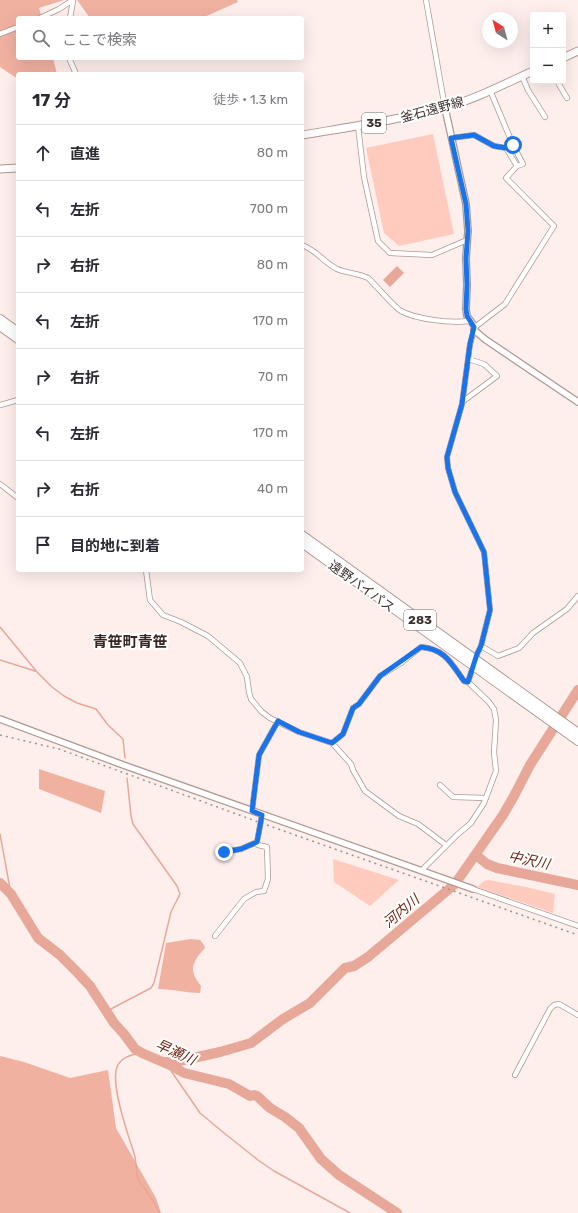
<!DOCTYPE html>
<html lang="ja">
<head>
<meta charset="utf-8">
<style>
  :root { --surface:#fff; --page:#f7f7f7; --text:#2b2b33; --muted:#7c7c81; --line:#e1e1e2 }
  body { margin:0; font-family:Rubik,"Noto Sans JP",sans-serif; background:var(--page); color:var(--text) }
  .controls { position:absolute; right:12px; top:12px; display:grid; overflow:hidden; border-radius:4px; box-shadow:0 4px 16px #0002 }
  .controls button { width:36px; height:36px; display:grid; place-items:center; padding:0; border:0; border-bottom:1px solid var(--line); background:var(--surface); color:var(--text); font:20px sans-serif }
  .compass { position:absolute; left:482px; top:12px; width:36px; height:36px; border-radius:50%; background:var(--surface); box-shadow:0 4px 16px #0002; rotate:324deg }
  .stop { position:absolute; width:12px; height:12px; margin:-9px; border:3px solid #1a73e8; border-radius:50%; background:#fff }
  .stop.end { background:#1a73e8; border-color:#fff; box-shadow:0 1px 4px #0008 }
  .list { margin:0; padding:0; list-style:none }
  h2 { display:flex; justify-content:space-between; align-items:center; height:52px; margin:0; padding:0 16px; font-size:17px }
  h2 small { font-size:13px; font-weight:400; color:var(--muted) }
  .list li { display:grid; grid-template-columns:26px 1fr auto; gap:12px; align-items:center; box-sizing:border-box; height:56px; padding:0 16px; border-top:1px solid var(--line) }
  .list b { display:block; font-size:15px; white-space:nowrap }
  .list em { font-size:13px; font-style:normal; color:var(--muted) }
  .icon { flex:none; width:22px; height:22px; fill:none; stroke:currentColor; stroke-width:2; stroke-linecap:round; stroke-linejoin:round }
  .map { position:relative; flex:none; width:578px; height:1213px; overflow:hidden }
  .search { position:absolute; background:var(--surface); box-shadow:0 4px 16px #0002; left:16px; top:16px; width:288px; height:44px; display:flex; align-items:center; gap:10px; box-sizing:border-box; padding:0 14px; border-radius:4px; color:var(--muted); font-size:15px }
  .panel { position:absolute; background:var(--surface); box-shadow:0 4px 16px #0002; left:16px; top:72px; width:288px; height:500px; border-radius:4px }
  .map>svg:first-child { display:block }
  .green { fill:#fecbbe }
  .forest { fill:#f1b1a1 }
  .water { fill:#e8a899 }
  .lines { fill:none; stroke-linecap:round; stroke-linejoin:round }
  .stream { stroke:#e8a899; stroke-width:1.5 }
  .river { stroke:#e8a899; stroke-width:10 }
  .minor-casing { stroke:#af9893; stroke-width:6 }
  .tertiary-casing { stroke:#af9893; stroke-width:8 }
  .primary-casing { stroke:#af9893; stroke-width:9 }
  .trunk-casing { stroke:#af9893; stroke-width:10 }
  .minor { stroke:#fff; stroke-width:4.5 }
  .tertiary { stroke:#fff; stroke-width:5.5 }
  .primary { stroke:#fff; stroke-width:7 }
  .trunk { stroke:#fff; stroke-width:8 }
  .rail { stroke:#a19492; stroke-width:1.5; stroke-dasharray:2 4; stroke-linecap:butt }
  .route { stroke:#1a73e8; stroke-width:5 }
  .labels { text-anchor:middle; stroke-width:4; stroke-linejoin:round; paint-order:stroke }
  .shield { fill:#fff; stroke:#766f6d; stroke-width:1 }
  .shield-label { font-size:12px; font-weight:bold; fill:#3b312f }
  .street-label { font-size:13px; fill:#3b312f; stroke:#fff }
  .water-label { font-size:14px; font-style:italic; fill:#6f2514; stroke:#fff }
  .quarter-label { font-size:15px; font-weight:bold; fill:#392723; stroke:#fff }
</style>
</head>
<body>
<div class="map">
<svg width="578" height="1213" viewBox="0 0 578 1213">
  <rect width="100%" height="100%" fill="#feefec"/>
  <!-- green -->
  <path class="green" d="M433,134L454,234L399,246L384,233L366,148Z
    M333,859L399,880L370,906L334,882Z
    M488,880L526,887L555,894L553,913L477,887L484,881Z"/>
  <!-- forest -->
  <path class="forest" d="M0,0H64L39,8L42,18H18V58H53L57,74H18V79L0,67Z
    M77,0H237L238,2L202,18H90Z
    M39,769L105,791L101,813L39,789Z
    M191,939L200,940L204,945L205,948C192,962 188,970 201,986L200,993C186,993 173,989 158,989L166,943Z
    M0,1056L24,1062L70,1078L108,1070L116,1128L156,1198L161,1213H0Z"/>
  <!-- water -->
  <path class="water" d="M397,266L404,273L390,287L383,280Z"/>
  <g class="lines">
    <!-- stream -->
    <path class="stream" d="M0,627L37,672L52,687L64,696L77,703L96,709L108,725L123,739L125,758
      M0,660L35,671
      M0,834L11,894
      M107,1011L151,988L154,983L171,912L180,894L177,886L133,824L131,816L127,778
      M142,1053C133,1054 121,1057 117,1067C110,1084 128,1135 134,1153C137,1162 135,1174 140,1183C141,1185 144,1187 146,1190C151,1197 156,1205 160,1213
      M165,1062L200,1113L224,1133L258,1160L274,1171L350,1213"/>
    <!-- river -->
    <path class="river" d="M476,855L487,864L497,868L578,885
      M0,883L11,894L38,938L60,955L77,972L90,986L114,1023L124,1034L135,1049L142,1053L172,1066L184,1073L229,1084L250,1096L254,1095L257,1096L270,1108L285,1117L299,1128L321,1159L339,1175L397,1213
      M165,1062H175L220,1052L251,1043L283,1019L310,1003L345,968L354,966L368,957L455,884L503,815L514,796L530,765L578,690"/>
    <!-- minor casing -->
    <g class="minor-casing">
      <path id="minor" d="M426,0L445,108
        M40,18L59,9L73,0
        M70,18L73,1
        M0,34L18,27
        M69,58L76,74
        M522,76L528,90L545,117
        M557,81L567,98
        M490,90L513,145L506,148
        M358,126L364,177L378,241L390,253L432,255L467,240
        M451,138L474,135L494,146L506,148L517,166L506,178L554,226L505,304L475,327
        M513,145L523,164L517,166
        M302,245C318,251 323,262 337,269C346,273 358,273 368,278C377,286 392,305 401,311C418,320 451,323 469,321
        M462,402L497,376L484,364L468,359
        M0,405L18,400
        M0,484L18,498
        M146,570L150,600L163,615L181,622L208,636L240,663L247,677L249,692L251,699L262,712L270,718L299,732L332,743L351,764L353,770L365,791L399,816L418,824L446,845
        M481,646L498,656L519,648L533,633L567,609L578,596
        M468,682L477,654L481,646L490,610L484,552L455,492L448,468L447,457L462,404L470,344L474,330
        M332,743L343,734L353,708L359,704L380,676L401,663L421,647C445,649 451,663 464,681L468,682L489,702L494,709L496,720L494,752L496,771L484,803L471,823L457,835L422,870
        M440,785L453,797L486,798
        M252,811L259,755L278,721
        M223,852L241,849L257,842
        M473,889L578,926
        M215,936L244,899L256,892L264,891L268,879L267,847L258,845L257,842L262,815
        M515,1075L550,1009L554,1005L559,1004L578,1015"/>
    </g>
    <!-- tertiary casing -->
    <g class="tertiary-casing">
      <path id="tertiary" d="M445,108L466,204L468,231L466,258L467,285L466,309L467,316L475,327L474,330L486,340L578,402
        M0,719L126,766L473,889"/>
    </g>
    <!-- primary casing -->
    <g class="primary-casing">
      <path id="primary" d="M563,58L578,51
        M302,135C350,127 399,120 446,107C476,99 504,84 533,71
        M0,169L18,168"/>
    </g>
    <!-- trunk casing -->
    <g class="trunk-casing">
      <path id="trunk" d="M0,319L18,332
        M0,326L18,339
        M302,535L578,733
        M302,543L578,741"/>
    </g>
    <!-- minor -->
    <use href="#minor" class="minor"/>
    <!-- tertiary -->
    <use href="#tertiary" class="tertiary"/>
    <!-- primary -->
    <use href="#primary" class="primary"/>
    <!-- trunk -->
    <use href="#trunk" class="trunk"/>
    <!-- rail -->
    <path class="rail" d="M0,735L59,749L261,823L578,935"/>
  </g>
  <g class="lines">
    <!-- route -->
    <path class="route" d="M224,852L241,849L257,842L262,815L252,811L259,755L278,721L299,732L332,743L343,734L353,708L359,704L380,676L421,647C445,649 451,663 464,681L468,682L477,654L481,646L490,610L484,552L455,492L448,468L447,457L462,404L470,344L474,327L467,316L466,309L467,285L466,258L468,231L466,204L451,138L474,135L494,146L506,148L513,145"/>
  </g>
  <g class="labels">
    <!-- shield labels -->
    <g class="shield">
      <rect x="362" y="113" width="24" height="20" rx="3"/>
      <rect x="404" y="610" width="32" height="20" rx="3"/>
    </g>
    <g class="shield-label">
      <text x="374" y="127">35</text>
      <text x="420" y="624">283</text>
    </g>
    <!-- street labels -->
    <g class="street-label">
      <text transform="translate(432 109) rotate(-15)" y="5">釜石遠野線</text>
      <text transform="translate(362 586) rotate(36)" y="5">遠野バイパス</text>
    </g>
    <!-- water labels -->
    <g class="water-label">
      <text transform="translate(529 860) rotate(12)" y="5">中沢川</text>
      <text transform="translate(401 911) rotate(-40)" y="5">河内川</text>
      <text transform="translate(176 1052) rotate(24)" y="5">早瀬川</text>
    </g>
    <!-- quarter labels -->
    <g class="quarter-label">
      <text x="130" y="647">青笹町青笹</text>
    </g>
  </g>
</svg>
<div class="controls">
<button>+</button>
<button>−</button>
</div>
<svg class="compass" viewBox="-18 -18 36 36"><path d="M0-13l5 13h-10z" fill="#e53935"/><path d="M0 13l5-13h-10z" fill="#7c7c81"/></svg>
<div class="stop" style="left:513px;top:145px"></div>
<div class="stop end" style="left:224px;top:852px"></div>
<div class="search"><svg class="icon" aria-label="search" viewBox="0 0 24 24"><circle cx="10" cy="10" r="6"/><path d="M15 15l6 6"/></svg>ここで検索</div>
<section class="panel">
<h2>17 分<small>徒歩 · 1.3 km</small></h2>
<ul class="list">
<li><svg class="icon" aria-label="ahead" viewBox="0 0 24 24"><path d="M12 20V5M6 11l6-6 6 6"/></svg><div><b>直進</b></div><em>80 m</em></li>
<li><svg class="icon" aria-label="left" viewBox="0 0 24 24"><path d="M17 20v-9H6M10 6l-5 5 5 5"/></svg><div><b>左折</b></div><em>700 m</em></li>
<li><svg class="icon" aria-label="right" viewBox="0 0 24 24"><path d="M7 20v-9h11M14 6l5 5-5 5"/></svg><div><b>右折</b></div><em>80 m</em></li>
<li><svg class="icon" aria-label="left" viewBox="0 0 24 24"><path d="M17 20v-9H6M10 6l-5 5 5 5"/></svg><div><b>左折</b></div><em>170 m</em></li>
<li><svg class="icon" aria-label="right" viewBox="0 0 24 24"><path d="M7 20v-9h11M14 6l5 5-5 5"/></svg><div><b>右折</b></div><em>70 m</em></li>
<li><svg class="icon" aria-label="left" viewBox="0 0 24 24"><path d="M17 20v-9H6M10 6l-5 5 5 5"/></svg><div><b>左折</b></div><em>170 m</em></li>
<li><svg class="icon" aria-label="right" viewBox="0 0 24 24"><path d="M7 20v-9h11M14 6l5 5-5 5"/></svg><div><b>右折</b></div><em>40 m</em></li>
<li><svg class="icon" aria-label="arrive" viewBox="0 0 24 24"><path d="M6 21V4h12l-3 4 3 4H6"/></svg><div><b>目的地に到着</b></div></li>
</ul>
</section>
</div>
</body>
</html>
